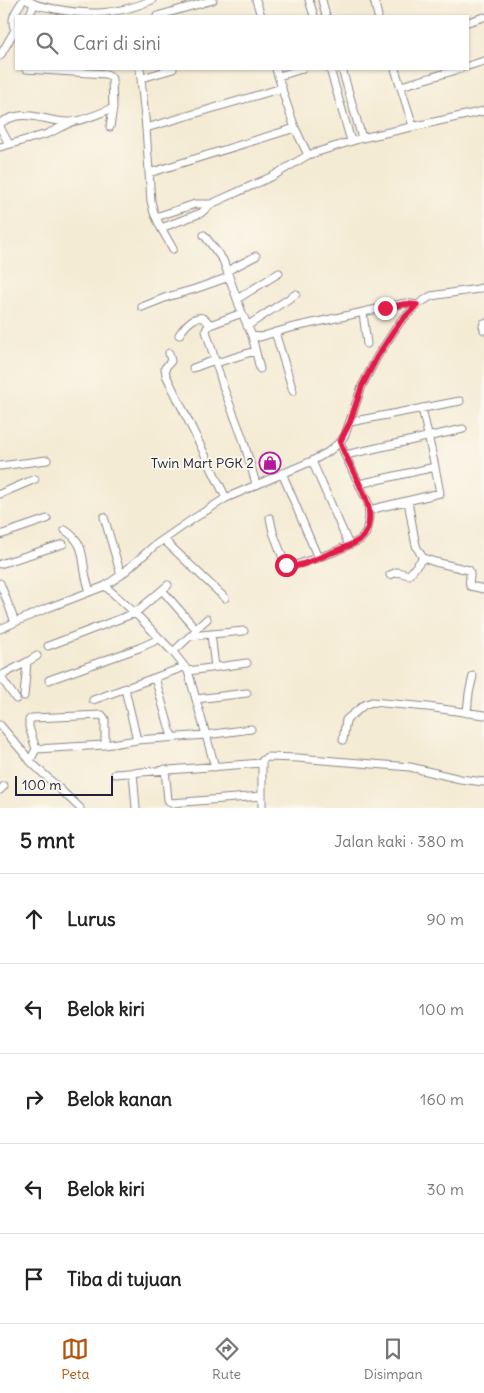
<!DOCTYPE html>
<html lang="id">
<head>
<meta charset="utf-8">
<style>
  :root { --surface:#fff; --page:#f6f6f6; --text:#222; --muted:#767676; --line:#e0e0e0; --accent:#b45309 }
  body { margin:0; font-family:Delius,sans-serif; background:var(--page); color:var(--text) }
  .scale { position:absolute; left:15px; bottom:12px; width:98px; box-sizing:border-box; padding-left:5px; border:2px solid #22223b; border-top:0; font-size:14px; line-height:18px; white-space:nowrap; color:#22223b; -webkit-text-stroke:4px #fbf7ec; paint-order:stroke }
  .stop { position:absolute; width:15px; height:15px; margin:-11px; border:4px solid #e11d48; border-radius:50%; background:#fff }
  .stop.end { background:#e11d48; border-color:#fff; box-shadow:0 1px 5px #0008 }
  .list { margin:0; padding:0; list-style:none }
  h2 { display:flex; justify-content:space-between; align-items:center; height:65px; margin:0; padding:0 20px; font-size:21px }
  h2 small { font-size:16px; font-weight:400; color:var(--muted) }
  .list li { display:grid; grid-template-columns:32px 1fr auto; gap:15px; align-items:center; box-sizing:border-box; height:90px; padding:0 20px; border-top:1px solid var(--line) }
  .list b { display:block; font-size:19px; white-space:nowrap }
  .list em { font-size:16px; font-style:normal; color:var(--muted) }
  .icon { flex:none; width:28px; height:28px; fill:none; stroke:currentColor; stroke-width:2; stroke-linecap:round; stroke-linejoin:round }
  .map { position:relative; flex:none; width:484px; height:808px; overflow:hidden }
  .search { position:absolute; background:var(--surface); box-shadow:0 1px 4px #0004; left:15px; right:15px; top:15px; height:55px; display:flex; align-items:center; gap:12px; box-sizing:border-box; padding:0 18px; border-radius:0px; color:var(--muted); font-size:19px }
  .sheet { height:515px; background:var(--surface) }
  nav { display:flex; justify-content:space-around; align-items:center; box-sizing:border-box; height:70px; border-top:1px solid var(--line); background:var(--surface); font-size:14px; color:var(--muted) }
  nav a { display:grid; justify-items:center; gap:2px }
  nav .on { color:var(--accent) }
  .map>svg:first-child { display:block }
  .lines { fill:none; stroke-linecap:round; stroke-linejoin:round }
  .minor-casing { stroke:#8b8688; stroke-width:9 }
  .minor { stroke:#fff; stroke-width:7 }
  .route { stroke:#e11d48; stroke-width:6 }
  .labels { text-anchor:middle; stroke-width:4; stroke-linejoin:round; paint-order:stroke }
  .poi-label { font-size:14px; fill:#22223b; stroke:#fbf7ec; text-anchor:end }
</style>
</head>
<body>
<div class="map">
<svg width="484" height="808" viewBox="0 0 484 808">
  <rect width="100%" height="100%" fill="#fbf7ec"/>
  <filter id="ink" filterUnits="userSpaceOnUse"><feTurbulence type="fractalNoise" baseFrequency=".02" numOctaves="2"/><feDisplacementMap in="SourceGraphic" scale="10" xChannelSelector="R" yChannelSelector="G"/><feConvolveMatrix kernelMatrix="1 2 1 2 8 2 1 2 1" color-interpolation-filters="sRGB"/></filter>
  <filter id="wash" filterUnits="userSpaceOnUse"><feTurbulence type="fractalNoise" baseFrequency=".0096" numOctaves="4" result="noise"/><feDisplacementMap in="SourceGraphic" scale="20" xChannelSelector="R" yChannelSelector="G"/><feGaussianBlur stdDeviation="1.12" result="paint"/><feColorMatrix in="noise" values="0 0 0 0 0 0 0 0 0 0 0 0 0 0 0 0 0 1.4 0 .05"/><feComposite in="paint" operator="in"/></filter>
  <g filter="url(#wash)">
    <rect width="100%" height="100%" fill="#f4ebd4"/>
  </g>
  <g filter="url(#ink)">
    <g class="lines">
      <!-- minor casing -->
      <g class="minor-casing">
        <path id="minor" d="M27,0C36,6 45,7 56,9C90,16 120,14 152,0
          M256,0L261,16
          M309,0L314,16
          M322,0L326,16
          M374,0L378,16
          M29,16L34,5
          M157,16L213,0
          M468,22L484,17
          M15,30C9,18 17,10 23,0
          M0,56L15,30H16
          M468,66L484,61
          M26,69L106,74L110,76L112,79L113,108L110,127
          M140,69L146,128L151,201L154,213L161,228L173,249
          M276,69L285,99L295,128L308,155
          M330,69L351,141
          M342,69L362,138
          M395,69L413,126
          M279,76L302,69
          M142,78L173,69
          M401,86L460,69
          M0,123C26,107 41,121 68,122C78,123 103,112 113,108
          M0,124L1,129L9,144
          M146,128L282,88
          M0,147L47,134L70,123
          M149,173L295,128
          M156,217L195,204H211
          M161,228L201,213L211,204L273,176L308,155L362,138L484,111
          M204,235L223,260L242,313L252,336L260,337L290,328L405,303L417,305
          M227,271L256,256
          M237,299L279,273
          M142,307L167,297L195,289L229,277
          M242,313L210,325L207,328L206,331L224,389L243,439L256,484
          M363,313L367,344
          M484,323L483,326L484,330
          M247,326L296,294
          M275,332L293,391
          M179,335C186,324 200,308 210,325
          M252,336L260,369
          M169,353L171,361L165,368L166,375L226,498
          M216,363L255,351
          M193,368L215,360
          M350,422L460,401
          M345,455L463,429
          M312,461L349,545
          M0,466L47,460
          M282,473L318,558
          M359,484L435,467L422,408
          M0,494L35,479
          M408,501L415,541L417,548L423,558L435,562L469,570C472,575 468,581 470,586L484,589
          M369,510L440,493L435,467
          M104,517L121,575
          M270,518L273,532L284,561L286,565L290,567L334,552L360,540L366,533L369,517L368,503L345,455L340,442
          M65,530C83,542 82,553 85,572C86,579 88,585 90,592
          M0,535L47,519
          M164,540L225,598
          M0,564L63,544
          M390,575L397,572L409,575L423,558
          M0,583L15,622
          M105,586L135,613L173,652L188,671L215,767
          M162,590L196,629
          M0,629L45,609L105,586L121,575L154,546L193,519L226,498L312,461L328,452L340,442L345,435L362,386L377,357L400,322L417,305L431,296L478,289L484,287
          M194,633L196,629L207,619
          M211,634L215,667
          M48,646L135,613L168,585
          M173,652L190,636L244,631
          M188,671L247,663
          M0,676L27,662L37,656
          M0,676L16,699
          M155,678L172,737
          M49,680L139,648L159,639
          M125,689L137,740
          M24,696L27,662
          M196,699L247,693
          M93,700L184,667
          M467,713L469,693L473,676
          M0,725L33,764L80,808
          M343,740L346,720L364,705L372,702L428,707L484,715
          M36,749L29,727V720L32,718L102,715L105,719V745
          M30,761L36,749L105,745L137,740L206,735L251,729
          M165,769L168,800L171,803L262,796
          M133,772L136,808
          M115,774L262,763L263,760L267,757L298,758L410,767L460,779L484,782
          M0,790L4,786
          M262,808V763"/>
      </g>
      <!-- minor -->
      <use href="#minor" class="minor"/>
    </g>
  </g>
  <g class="lines" filter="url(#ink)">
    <!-- route -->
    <path class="route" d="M286,565C295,570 316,559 326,555C336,551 353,545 361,539C370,531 371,513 367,502C360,482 348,463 340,442L350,422L362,386L377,357L400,322L417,305L405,304L385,308"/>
  </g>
  <!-- icons -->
  <defs>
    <g id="shop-ring" transform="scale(1.125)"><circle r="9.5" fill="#fbf7ec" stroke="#b5179e" stroke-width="1.5"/><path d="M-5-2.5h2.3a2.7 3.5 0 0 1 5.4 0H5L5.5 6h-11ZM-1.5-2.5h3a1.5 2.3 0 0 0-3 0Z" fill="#b5179e"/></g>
  </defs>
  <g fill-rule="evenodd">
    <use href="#shop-ring" x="270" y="463"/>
  </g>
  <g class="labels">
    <!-- poi labels -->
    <g class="poi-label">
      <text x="254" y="468">Twin Mart PGK 2</text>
    </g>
  </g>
</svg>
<div class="scale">100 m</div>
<div class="stop" style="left:286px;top:565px"></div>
<div class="stop end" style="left:385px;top:308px"></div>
<div class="search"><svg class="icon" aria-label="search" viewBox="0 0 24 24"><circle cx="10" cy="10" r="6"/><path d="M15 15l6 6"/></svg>Cari di sini</div>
</div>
<section class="sheet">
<h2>5 mnt<small>Jalan kaki · 380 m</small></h2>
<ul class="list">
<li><svg class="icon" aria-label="ahead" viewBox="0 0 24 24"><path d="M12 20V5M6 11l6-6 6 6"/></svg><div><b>Lurus</b></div><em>90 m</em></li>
<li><svg class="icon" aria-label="left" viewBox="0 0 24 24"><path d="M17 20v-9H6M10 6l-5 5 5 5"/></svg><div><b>Belok kiri</b></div><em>100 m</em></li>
<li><svg class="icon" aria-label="right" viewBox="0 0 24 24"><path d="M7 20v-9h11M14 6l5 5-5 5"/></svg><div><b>Belok kanan</b></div><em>160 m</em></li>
<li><svg class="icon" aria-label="left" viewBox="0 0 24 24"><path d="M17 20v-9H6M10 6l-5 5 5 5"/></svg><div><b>Belok kiri</b></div><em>30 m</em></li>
<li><svg class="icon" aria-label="arrive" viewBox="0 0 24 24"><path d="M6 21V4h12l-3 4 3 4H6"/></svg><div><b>Tiba di tujuan</b></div></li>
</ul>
</section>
<nav>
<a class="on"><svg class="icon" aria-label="map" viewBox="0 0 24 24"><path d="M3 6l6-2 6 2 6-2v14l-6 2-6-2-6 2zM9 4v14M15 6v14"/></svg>Peta</a>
<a><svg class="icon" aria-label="directions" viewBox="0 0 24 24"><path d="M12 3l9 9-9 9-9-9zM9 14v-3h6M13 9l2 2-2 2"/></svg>Rute</a>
<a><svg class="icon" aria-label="saved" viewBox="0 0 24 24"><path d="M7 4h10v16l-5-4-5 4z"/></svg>Disimpan</a>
</nav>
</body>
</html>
